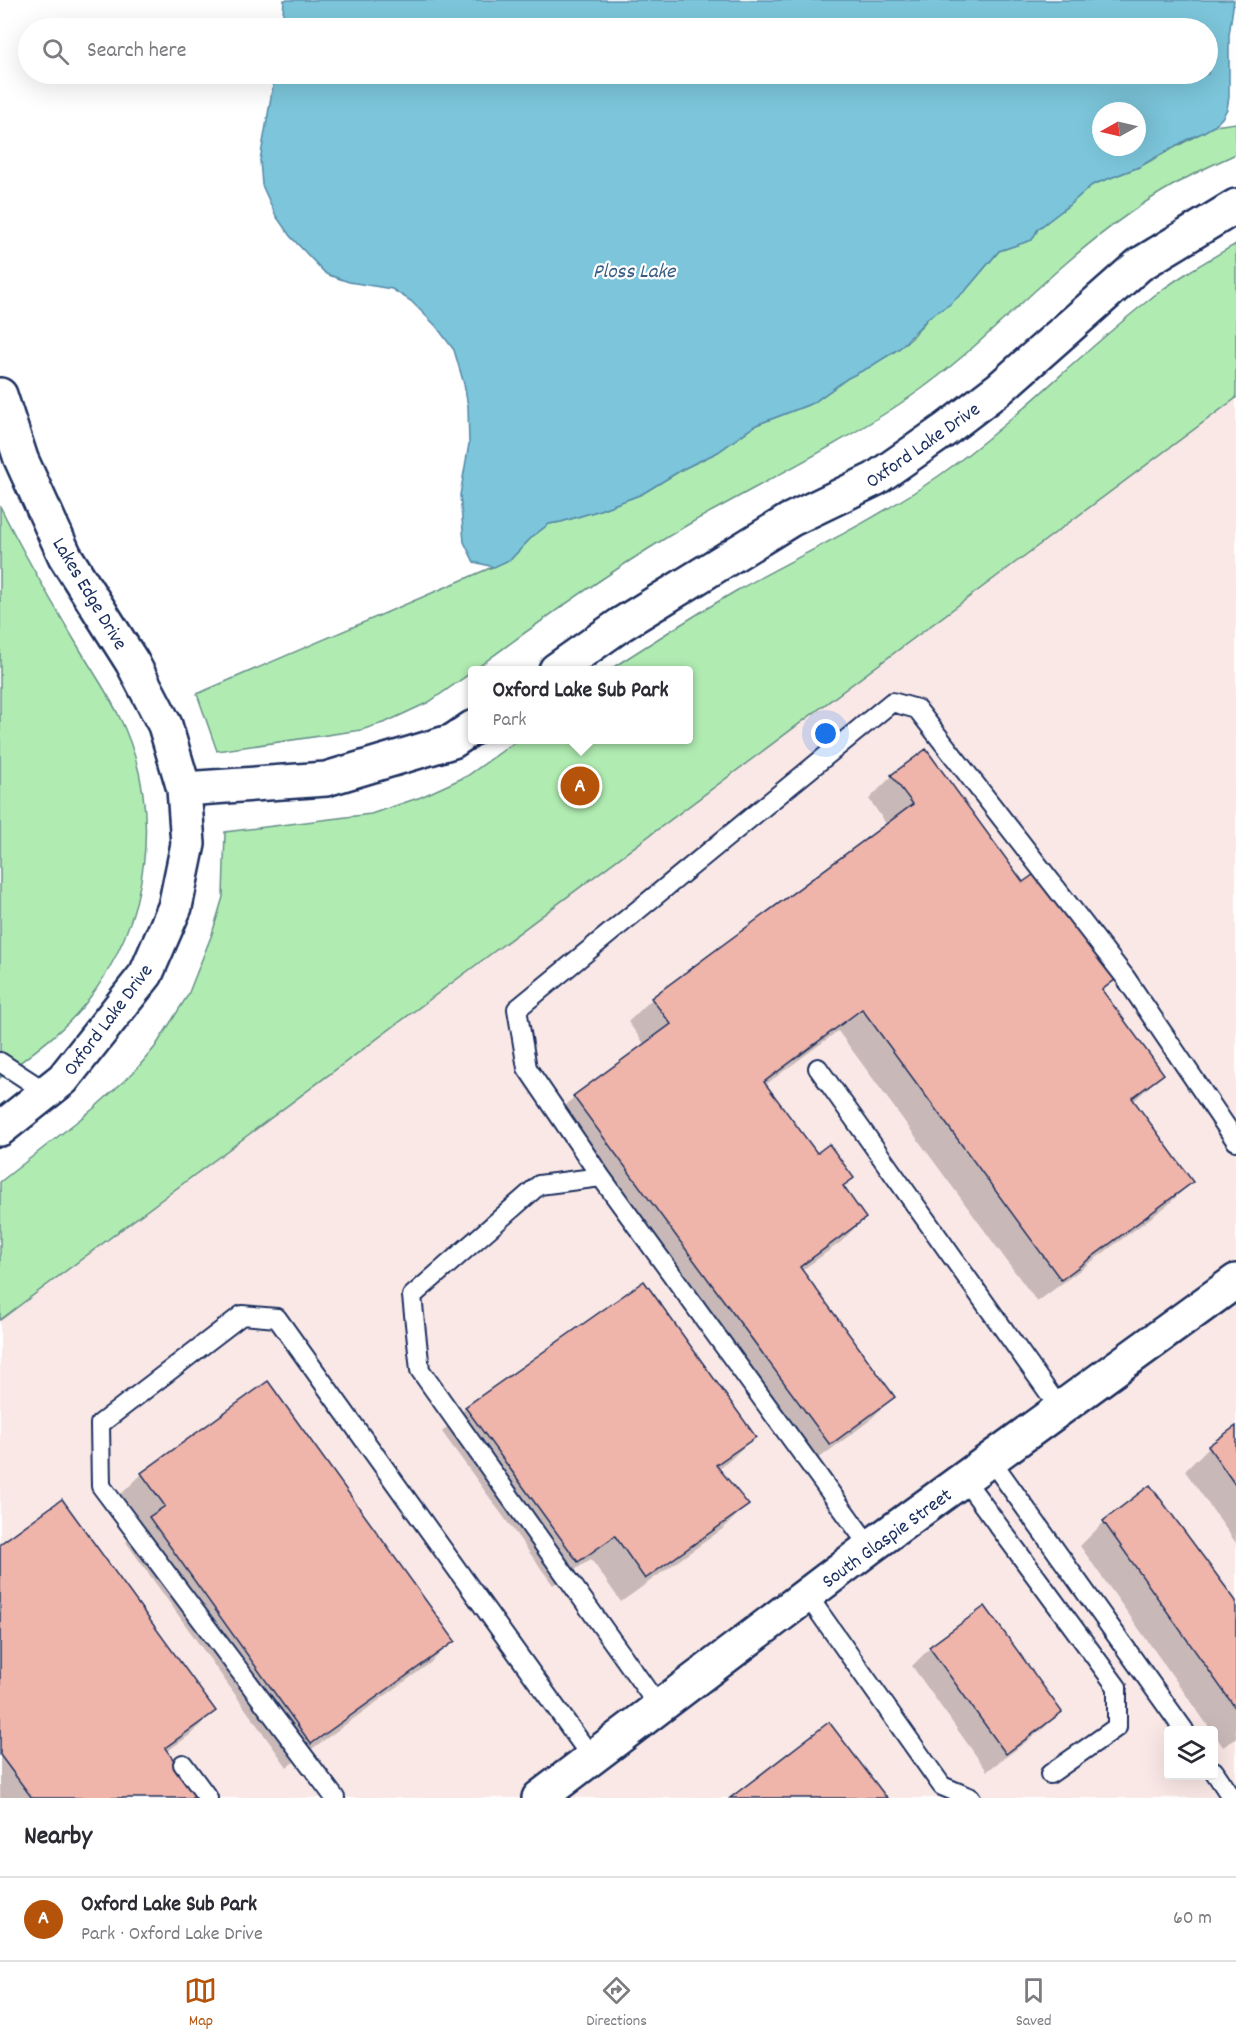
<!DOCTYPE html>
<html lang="en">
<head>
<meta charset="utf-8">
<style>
  :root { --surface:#fff; --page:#f7f7f7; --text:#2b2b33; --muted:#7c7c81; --line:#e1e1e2; --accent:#b45309 }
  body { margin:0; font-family:Dekko,sans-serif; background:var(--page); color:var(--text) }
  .controls { position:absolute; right:18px; bottom:18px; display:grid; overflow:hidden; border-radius:6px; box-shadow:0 6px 24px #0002 }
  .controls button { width:54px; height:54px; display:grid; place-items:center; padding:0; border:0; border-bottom:2px solid var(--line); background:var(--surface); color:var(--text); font:30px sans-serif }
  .compass { position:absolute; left:1092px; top:102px; width:54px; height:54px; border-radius:50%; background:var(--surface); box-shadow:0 6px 24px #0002; rotate:262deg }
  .you { position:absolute; left:826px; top:734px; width:21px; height:21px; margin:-15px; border:4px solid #fff; border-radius:50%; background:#1a73e8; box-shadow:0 0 0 9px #1a73e833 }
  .badge { display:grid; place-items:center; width:39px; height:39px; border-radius:50%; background:var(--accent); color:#fff; font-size:20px; font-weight:700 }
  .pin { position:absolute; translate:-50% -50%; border:3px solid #fff; box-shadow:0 2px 6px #0006 }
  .popup { position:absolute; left:468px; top:666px; width:225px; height:78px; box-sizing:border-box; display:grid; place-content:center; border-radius:6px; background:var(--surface); filter:drop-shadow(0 2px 4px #0005); font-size:20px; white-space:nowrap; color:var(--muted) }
  .popup b { font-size:22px; color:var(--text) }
  .popup::after { content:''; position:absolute; left:50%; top:100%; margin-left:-12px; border:12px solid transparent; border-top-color:var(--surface) }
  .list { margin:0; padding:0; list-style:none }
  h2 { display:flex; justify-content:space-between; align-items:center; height:78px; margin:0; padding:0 24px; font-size:26px }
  h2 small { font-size:20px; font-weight:400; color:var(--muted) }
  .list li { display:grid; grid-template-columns:39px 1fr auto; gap:18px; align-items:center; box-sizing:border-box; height:84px; padding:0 24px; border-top:2px solid var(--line) }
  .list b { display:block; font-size:22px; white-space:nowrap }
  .list p { margin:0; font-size:20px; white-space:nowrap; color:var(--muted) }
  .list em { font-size:20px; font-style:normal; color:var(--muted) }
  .icon { flex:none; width:33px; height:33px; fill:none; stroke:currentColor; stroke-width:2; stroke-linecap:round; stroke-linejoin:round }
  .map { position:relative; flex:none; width:1236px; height:1798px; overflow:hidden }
  .search { position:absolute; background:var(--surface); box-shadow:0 6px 24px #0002; left:18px; right:18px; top:18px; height:66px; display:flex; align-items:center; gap:15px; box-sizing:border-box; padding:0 21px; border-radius:33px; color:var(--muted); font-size:22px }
  .sheet { height:162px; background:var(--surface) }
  nav { display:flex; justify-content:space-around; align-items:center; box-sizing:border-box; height:84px; border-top:2px solid var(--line); background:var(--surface); font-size:16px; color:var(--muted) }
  nav a { display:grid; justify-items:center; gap:3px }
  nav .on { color:var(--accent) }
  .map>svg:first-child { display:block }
  .built { fill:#fae8e6; fill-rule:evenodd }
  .green { fill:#b0ecb2; stroke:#668e88; stroke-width:1.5 }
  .water { fill:#7bc5da; stroke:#5589a8; stroke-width:1.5; fill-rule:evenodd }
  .shadow { fill:#0003 }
  .building { fill:#efb4aa; stroke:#1b2f5e; stroke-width:1.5 }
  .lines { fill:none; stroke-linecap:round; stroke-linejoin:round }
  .service-casing { stroke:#1b2f5e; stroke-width:22 }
  .minor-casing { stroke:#1b2f5e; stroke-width:38 }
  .service { stroke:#fff; stroke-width:18 }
  .minor { stroke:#fff; stroke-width:33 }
  .labels { text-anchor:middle; stroke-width:4.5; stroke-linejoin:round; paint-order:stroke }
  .street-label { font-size:20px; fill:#1b2f5e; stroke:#fff }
  .water-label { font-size:21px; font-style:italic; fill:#385c83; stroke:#fff }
</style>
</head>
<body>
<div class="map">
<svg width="1236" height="1798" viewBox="0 0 1236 1798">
  <rect width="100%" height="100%" fill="#fff"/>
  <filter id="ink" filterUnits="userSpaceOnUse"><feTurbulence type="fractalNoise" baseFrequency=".0167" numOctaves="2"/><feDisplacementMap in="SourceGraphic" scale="12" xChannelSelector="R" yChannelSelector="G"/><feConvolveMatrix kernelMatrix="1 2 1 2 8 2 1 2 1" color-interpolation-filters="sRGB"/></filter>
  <g filter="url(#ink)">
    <!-- built -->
    <path class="built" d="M1236,398V1798H0V1320ZM1168,1730H1214V1776H1168Z"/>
    <!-- green -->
    <path class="green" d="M1236,123V154C1221,161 1205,168 1190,176C1145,199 1103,231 1065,264C1014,308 966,359 910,397C840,445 763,482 689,524C614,568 544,618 474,670H472V672L429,702L386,722L361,730L217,751L197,694L511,559L533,536L549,524L561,522L597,511L642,494L683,469L718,452L756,425L813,403L848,378L891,354L911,339L929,317L966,290L999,251L1032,240L1038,229L1068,206L1092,185L1139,167L1214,126Z
      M1236,244V398L0,1320V1182L93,1109L135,1071L155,1047L188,995L212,934L223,897L225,832L371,814L421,797L467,776L518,740H688V670H609C651,643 693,616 736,591C804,553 876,520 940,475C1014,423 1075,358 1145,303C1173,280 1205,262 1236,244Z
      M0,506C24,555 51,601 79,648C92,670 107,692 118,714C165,808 150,922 85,1004C62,1033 29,1055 0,1078Z"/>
    <!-- water -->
    <path class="water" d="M284,0H1234L1229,35V97L1227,109L1222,118L1214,126L1202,133L1190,138L1139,167L1092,185L1068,206L1038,229L1032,240L999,251L966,290L949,305L929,317L900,348L870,367L848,378L813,403L756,425L718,452L683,469L642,494L597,511L561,522L549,524L533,536L511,559L494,567L474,562L464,542L460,495L469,444L468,406L464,384L454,350L436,326L411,301L392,289L349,282L326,274L290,236L276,216L262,185L260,160L275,74H1208V28H282ZM1101,111H1137V147H1101Z"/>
    <!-- shadow -->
    <path class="shadow" d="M892,776L1023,884L1114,979L1102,992L1162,1074L1133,1102L1191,1182L1168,1205L1037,1302L838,1031L765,1085L816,1155L852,1178L842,1188L864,1218L841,1242L801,1271L893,1397L869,1421L806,1468L551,1121L574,1097L645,1045L628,1022L652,999L887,825L869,799Z
      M466,1408L754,1437L730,1460L718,1469L747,1505L724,1528L621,1602L591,1559L553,1585L442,1432Z
      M1236,1428V1543L1185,1471L1209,1447Z
      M142,1474L453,1641L429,1664L287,1767L126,1542L140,1528L118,1497Z
      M1149,1487L1236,1604V1739L1223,1747L1214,1733V1730H1211L1080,1546L1104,1522Z
      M0,1546L214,1711L190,1735L166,1752L199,1798H0Z
      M984,1608L1060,1712L1042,1730L987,1771L912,1666L930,1648Z"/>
    <!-- building -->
    <path class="building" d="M926,749L1023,882L1037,872L1116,979L1102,990L1164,1074L1132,1098L1193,1182L1061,1280L862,1009L764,1082L817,1153L829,1144L854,1178L843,1186L866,1218L800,1267L895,1397L830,1445L573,1096L671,1024L651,998L913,804L891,775Z
      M644,1281L756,1437L716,1465L749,1505L645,1579L615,1536L578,1562L465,1407Z
      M268,1381L455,1641L311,1744L149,1517L165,1506L141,1473Z
      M1236,1426V1486L1208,1446Z
      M1150,1485L1236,1601V1709L1103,1521Z
      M62,1499L216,1711L165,1748L201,1798H32L0,1755V1544Z
      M985,1606L1062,1712L1006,1754L929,1647Z
      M829,1722L887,1798H730Z"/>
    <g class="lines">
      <!-- service casing -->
      <g class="service-casing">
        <path id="service" d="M0,1062L46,1092
          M818,1068L1061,1410
          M601,1177L527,1068L517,1009L892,702L917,709L1125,977L1236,1141
          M991,1460L1184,1730
          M964,1479L1117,1687V1727L1050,1774
          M807,1595L942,1786L971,1798
          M659,1707L420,1370L412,1296L539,1185L601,1177L870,1547
          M183,1764L208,1798
          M1214,1771L1232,1798
          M335,1798L101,1486L100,1424L242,1315L277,1318L592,1758"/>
      </g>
      <!-- minor casing -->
      <g class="minor-casing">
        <path id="minor" d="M0,395L21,459L65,556L132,662L165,725L184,789
          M556,670L620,625L790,520L875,479L945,430L1000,388L1139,265L1236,206
          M0,1129L63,1079L146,974L175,907L188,844L184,789L326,779L453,741L472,728
          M539,1798L870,1547L1236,1281"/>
      </g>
      <!-- service -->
      <use href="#service" class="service"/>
      <!-- minor -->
      <use href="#minor" class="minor"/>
    </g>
  </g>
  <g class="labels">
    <!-- street labels -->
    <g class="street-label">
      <text transform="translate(922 444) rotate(-35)" y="7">Oxford Lake Drive</text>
      <text transform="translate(91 593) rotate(59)" y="7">Lakes Edge Drive</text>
      <text transform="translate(107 1019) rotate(-53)" y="7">Oxford Lake Drive</text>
      <text transform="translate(886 1537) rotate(-36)" y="7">South Glaspie Street</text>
    </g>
    <!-- water labels -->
    <g class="water-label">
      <text x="634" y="277">Ploss Lake</text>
    </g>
  </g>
</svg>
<div class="controls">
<button><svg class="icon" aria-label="layers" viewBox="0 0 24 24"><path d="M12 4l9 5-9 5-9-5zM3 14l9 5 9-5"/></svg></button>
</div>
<svg class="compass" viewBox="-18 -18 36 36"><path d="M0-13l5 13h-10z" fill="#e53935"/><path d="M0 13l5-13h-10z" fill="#7c7c81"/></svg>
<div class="you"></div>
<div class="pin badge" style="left:580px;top:786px">A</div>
<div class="popup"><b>Oxford Lake Sub Park</b>Park</div>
<div class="search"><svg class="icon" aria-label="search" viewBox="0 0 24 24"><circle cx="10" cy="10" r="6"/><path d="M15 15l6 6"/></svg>Search here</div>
</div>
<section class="sheet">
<h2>Nearby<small></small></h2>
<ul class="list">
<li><span class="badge">A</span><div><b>Oxford Lake Sub Park</b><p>Park · Oxford Lake Drive</p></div><em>60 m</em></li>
</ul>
</section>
<nav>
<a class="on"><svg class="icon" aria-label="map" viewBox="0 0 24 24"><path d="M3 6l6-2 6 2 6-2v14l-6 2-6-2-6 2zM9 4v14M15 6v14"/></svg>Map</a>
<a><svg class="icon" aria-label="directions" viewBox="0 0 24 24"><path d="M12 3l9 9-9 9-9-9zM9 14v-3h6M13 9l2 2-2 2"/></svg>Directions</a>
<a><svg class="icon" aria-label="saved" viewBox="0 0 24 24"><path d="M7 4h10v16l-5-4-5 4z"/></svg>Saved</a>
</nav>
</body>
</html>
